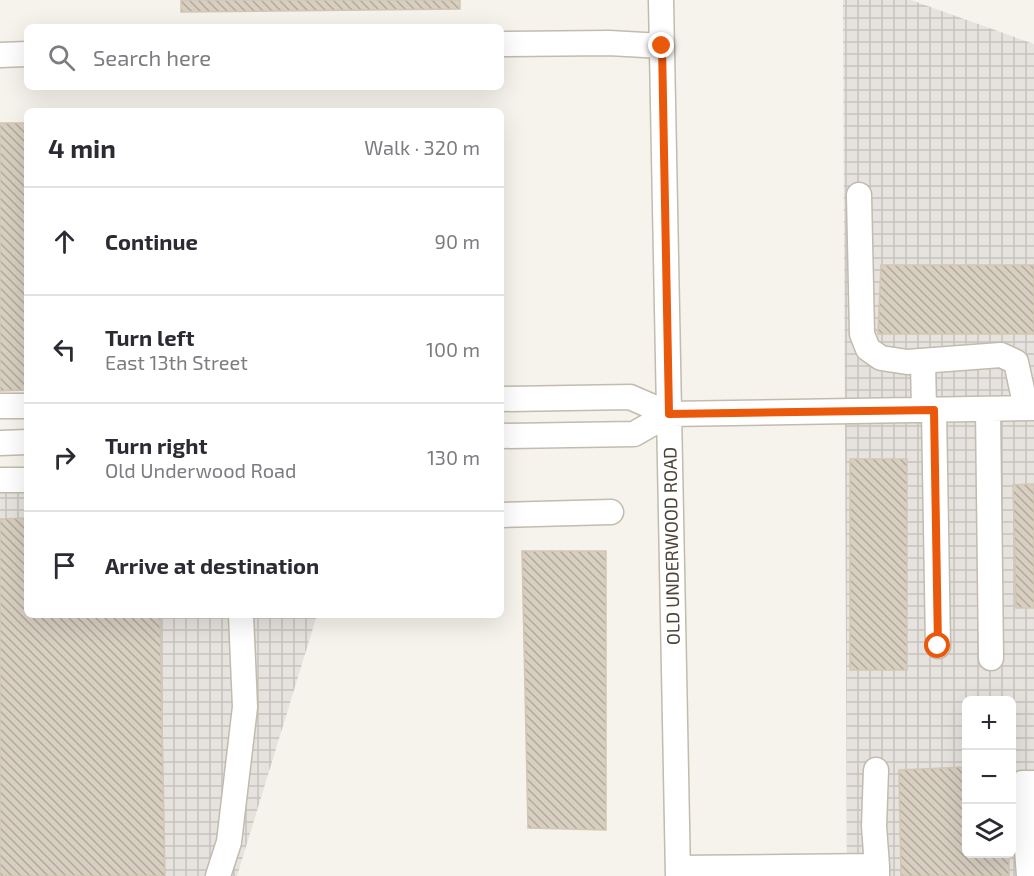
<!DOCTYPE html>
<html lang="en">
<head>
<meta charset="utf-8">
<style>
  :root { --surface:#fff; --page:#f2f2f3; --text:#2b2b33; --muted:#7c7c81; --line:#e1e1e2 }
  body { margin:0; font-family:"Exo 2",sans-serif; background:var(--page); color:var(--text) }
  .controls { position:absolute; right:18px; bottom:18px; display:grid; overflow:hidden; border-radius:9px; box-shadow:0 6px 24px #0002 }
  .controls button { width:54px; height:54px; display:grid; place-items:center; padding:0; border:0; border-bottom:2px solid var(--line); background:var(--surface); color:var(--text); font:30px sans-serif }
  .stop { position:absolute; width:18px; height:18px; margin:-14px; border:4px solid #ea580c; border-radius:50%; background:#fff }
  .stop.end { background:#ea580c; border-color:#fff; box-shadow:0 2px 6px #0008 }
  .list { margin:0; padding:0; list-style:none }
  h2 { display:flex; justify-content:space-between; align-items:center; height:78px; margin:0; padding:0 24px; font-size:26px }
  h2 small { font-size:20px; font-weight:400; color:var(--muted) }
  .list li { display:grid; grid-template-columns:39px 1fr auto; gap:18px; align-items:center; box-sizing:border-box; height:108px; padding:0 24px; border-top:2px solid var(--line) }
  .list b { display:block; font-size:22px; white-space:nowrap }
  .list p { margin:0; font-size:20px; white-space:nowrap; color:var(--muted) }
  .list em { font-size:20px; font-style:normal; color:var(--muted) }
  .icon { flex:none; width:33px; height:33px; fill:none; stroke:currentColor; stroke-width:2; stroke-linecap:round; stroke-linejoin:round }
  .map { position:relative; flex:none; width:1034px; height:876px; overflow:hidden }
  .search { position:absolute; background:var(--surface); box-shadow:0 6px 24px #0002; left:24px; top:24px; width:480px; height:66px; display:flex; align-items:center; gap:15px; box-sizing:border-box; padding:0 21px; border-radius:9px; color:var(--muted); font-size:22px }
  .panel { position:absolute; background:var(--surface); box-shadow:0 6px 24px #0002; left:24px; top:108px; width:480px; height:510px; border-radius:9px }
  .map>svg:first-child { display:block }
  .industrial { fill:url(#industrial-grid); fill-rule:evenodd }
  .building { fill:url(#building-back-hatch); stroke:#d3c7b4; stroke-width:1.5 }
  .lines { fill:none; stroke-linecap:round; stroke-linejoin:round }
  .minor-casing { stroke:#c2bbae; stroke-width:27 }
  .minor { stroke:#fff; stroke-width:24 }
  .route { stroke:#ea580c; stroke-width:8 }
  .labels { text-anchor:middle; stroke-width:6; stroke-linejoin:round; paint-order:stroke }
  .street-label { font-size:18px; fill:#4b4439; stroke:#fff }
</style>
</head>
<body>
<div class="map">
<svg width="1034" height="876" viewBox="0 0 1034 876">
  <defs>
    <pattern id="industrial-grid" width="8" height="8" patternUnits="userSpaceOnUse" patternTransform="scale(1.5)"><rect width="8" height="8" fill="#e6e2dd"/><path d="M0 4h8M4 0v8" fill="none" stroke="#c7c3be"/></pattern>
    <pattern id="building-back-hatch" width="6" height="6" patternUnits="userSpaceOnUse" patternTransform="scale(1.5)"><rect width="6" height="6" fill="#d8cfc1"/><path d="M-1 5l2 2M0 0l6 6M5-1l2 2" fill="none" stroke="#b1aa9e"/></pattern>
  </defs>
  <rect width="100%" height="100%" fill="#f6f3ec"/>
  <!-- industrial -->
  <path class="industrial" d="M843,0H911L1034,44V876H847ZM966,700H1012V854H966Z
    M27,469V615H317L237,876H0V470Z"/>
  <!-- building -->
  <path class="building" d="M181,0H460V9L181,12Z
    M0,123H27V390L0,391Z
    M881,265H1034V334H878Z
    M850,459H907V670H850Z
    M1034,484V608H1016L1013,485Z
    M27,518V615H160L165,876H0V519Z
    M522,551H606V830L528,828Z
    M966,767V854H1009V876H901L899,770Z"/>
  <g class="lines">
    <!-- minor casing -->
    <g class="minor-casing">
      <path id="minor" d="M661,0L678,876
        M501,44L609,43L662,46
        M0,55L27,54
        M859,195L862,334L868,349L881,358L907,362L1001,355L1016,362L1026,408
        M923,361L924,410
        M501,399L630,397L669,414L1034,408
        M0,406H27
        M988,409L991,658
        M934,410L938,646
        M501,436L634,434L669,414
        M0,443L27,442
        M0,480H27
        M501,515L611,512
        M876,770L874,826L877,866
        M678,868L877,866V876
        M218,876L229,842L245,707L241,615
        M1029,876L1022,783H1034"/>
    </g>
    <!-- minor -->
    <use href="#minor" class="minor"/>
  </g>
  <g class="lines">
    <!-- route -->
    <path class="route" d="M662,46L669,414L934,410L938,646"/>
  </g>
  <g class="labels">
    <!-- street labels -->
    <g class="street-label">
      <text transform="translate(672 546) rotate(-91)" y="6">OLD UNDERWOOD ROAD</text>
    </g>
  </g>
</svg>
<div class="controls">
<button>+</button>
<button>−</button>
<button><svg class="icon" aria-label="layers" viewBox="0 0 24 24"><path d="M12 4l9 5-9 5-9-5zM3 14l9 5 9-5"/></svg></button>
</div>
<div class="stop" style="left:938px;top:646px"></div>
<div class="stop end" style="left:662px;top:46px"></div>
<div class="search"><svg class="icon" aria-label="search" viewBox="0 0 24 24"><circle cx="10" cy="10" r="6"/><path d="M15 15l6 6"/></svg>Search here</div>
<section class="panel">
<h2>4 min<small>Walk · 320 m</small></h2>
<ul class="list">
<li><svg class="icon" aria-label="ahead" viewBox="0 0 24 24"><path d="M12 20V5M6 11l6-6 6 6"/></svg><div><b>Continue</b></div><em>90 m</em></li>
<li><svg class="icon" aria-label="left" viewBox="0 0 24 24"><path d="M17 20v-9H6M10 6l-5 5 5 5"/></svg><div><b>Turn left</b><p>East 13th Street</p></div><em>100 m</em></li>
<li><svg class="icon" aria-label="right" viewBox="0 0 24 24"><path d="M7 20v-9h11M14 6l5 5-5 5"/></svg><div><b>Turn right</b><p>Old Underwood Road</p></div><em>130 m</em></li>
<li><svg class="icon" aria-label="arrive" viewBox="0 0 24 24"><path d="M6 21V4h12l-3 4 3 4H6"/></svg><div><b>Arrive at destination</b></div></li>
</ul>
</section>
</div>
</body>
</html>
